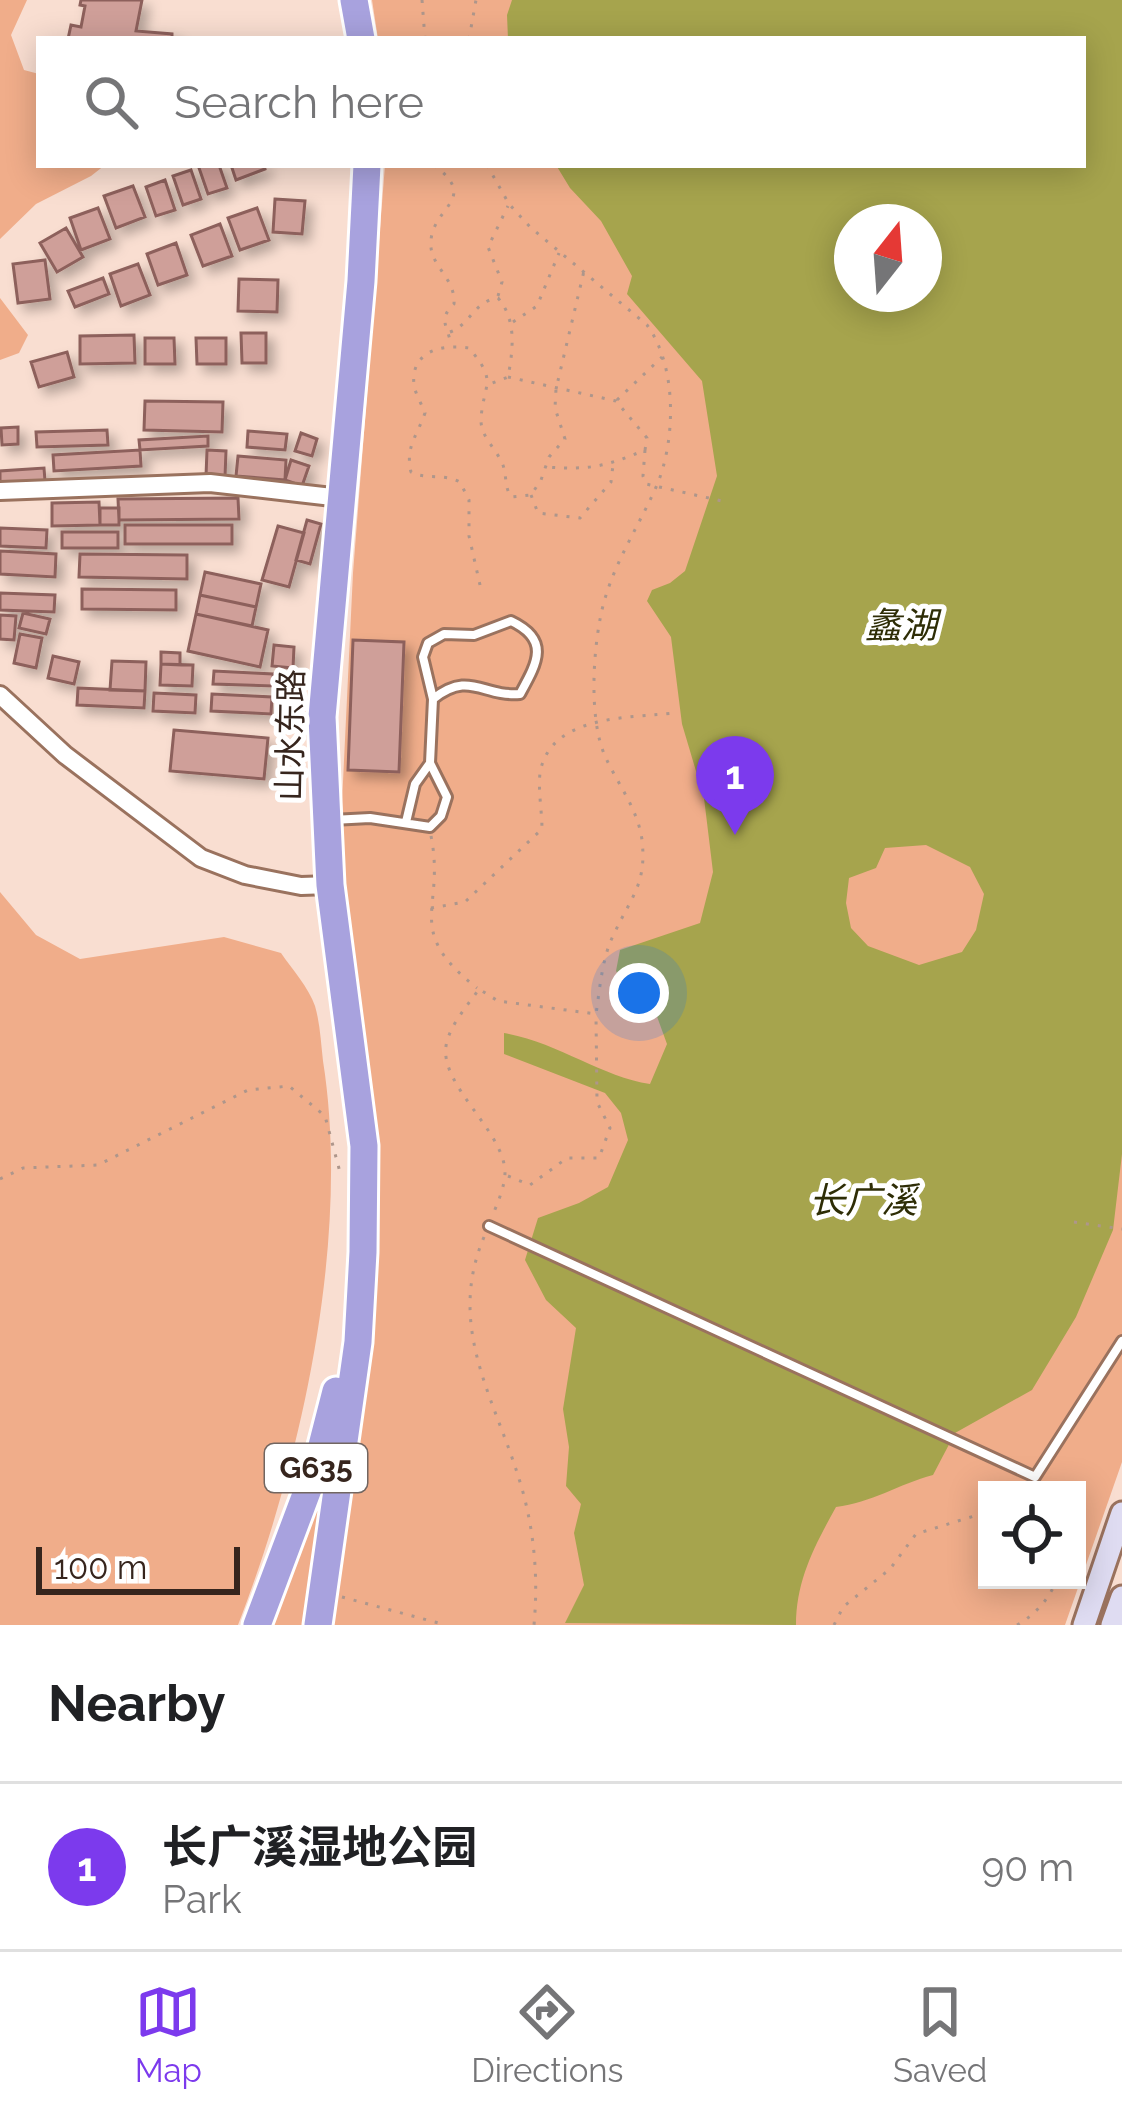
<!DOCTYPE html>
<html lang="en">
<head>
<meta charset="utf-8">
<style>
  :root { --surface:#fff; --page:#f6f6f6; --text:#202124; --muted:#757577; --line:#e0e0e0; --accent:#7c3aed }
  body { margin:0; font-family:Raleway,"Noto Sans SC",sans-serif; background:var(--page); color:var(--text) }
  .controls { position:absolute; right:36px; bottom:36px; display:grid; overflow:hidden; border-radius:0px; box-shadow:0 6px 30px #0003 }
  .controls button { width:108px; height:108px; display:grid; place-items:center; padding:0; border:0; border-bottom:3px solid var(--line); background:var(--surface); color:var(--text); font:60px sans-serif }
  .compass { position:absolute; left:834px; top:204px; width:108px; height:108px; border-radius:50%; background:var(--surface); box-shadow:0 6px 30px #0003; rotate:17deg }
  .scale { position:absolute; left:36px; bottom:30px; width:204px; box-sizing:border-box; padding-left:12px; border:6px solid #36251d; border-top:0; font-size:33px; line-height:42px; white-space:nowrap; color:#36251d; -webkit-text-stroke:9px #fff; paint-order:stroke }
  .you { position:absolute; left:639px; top:993px; width:42px; height:42px; margin:-30px; border:9px solid #fff; border-radius:50%; background:#1a73e8; box-shadow:0 0 0 18px #1a73e833 }
  .badge { display:grid; place-items:center; width:78px; height:78px; border-radius:50%; background:var(--accent); color:#fff; font-size:39px; font-weight:700 }
  .pin { position:absolute; translate:-50% -99px; filter:drop-shadow(0 3px 6px #0008) }
  .pin::after { content:''; position:absolute; top:63px; width:42px; height:36px; background:inherit; clip-path:polygon(0 0,100% 0,50% 100%) }
  .list { margin:0; padding:0; list-style:none }
  h2 { display:flex; justify-content:space-between; align-items:center; height:156px; margin:0; padding:0 48px; font-size:51px }
  h2 small { font-size:39px; font-weight:400; color:var(--muted) }
  .list li { display:grid; grid-template-columns:78px 1fr auto; gap:36px; align-items:center; box-sizing:border-box; height:168px; padding:0 48px; border-top:3px solid var(--line) }
  .list b { display:block; font-size:45px; white-space:nowrap }
  .list p { margin:0; font-size:39px; white-space:nowrap; color:var(--muted) }
  .list em { font-size:39px; font-style:normal; color:var(--muted) }
  .icon { flex:none; width:66px; height:66px; fill:none; stroke:currentColor; stroke-width:2; stroke-linecap:round; stroke-linejoin:round }
  .map { position:relative; flex:none; width:1122px; height:1625px; overflow:hidden }
  .search { position:absolute; background:var(--surface); box-shadow:0 6px 30px #0003; left:36px; right:36px; top:36px; height:132px; display:flex; align-items:center; gap:30px; box-sizing:border-box; padding:0 42px; border-radius:0px; color:var(--muted); font-size:45px }
  .sheet { height:324px; background:var(--surface) }
  nav { display:flex; justify-content:space-around; align-items:center; box-sizing:border-box; height:168px; border-top:3px solid var(--line); background:var(--surface); font-size:33px; color:var(--muted) }
  nav a { display:grid; justify-items:center; gap:6px }
  nav .on { color:var(--accent) }
  .map>svg:first-child { display:block }
  .green { fill:#f0ad8a; fill-rule:evenodd }
  .water { fill:#a6a44d; fill-rule:evenodd }
  .building { fill:#cf9f99; stroke:#8d615b; stroke-width:3; filter:url(#shadow) }
  .lines { fill:none; stroke-linecap:round; stroke-linejoin:round }
  .service-casing { stroke:#9a725e; stroke-width:14 }
  .minor-casing { stroke:#9a725e; stroke-width:22 }
  .secondary-casing { stroke:#9a725e; stroke-width:27 }
  .trunk-casing { stroke:#fff; stroke-width:33 }
  .path { stroke:#ae968b; stroke-width:3; stroke-dasharray:3 9; stroke-linecap:butt }
  .service { stroke:#fff; stroke-width:8 }
  .minor { stroke:#fff; stroke-width:16 }
  .secondary { stroke:#dfdcf2; stroke-width:21 }
  .trunk { stroke:#a8a2de; stroke-width:27 }
  .labels { text-anchor:middle; stroke-width:10; stroke-linejoin:round; paint-order:stroke }
  .shield { fill:#fff; stroke:#726661; stroke-width:3 }
  .shield-label { font-size:30px; font-weight:bold; fill:#36251d }
  .street-label { font-size:33px; fill:#36251d; stroke:#fff }
  .water-label { font-size:36px; font-style:italic; fill:#2e2d06; stroke:#fff }
</style>
</head>
<body>
<div class="map">
<svg width="1122" height="1625" viewBox="0 0 1122 1625">
  <defs>
    <filter id="shadow"><feDropShadow dx="7" dy="7" stdDeviation="6" flood-color="#0004"/></filter>
  </defs>
  <rect width="100%" height="100%" fill="#f9ded1"/>
  <!-- green -->
  <path class="green" d="M0,0H27L11,35L24,70L39,74V165H105L91,176L36,204L0,239Z
    M372,0H1122V1462L1065,1625H272L309,1525L372,1331L376,1127L339,865L353,573L385,165H1083V39H378ZM852,222H924V294H852ZM987,1490H1077V1580H987Z
    M0,298L28,335L19,353L0,360Z
    M0,892L36,935L80,959L224,937L281,953C292,969 309,988 315,1006C320,1023 321,1043 323,1061C351,1237 302,1460 238,1625H0Z"/>
  <!-- water -->
  <path class="water" d="M512,0H1122V1154L1113,1230L1076,1317L1032,1390L955,1433L933,1475C899,1484 871,1503 836,1507C815,1545 796,1580 796,1625L565,1623L584,1585L574,1533L581,1504L566,1486L569,1447L563,1409L576,1328L546,1300L525,1260L538,1218L579,1203L608,1187L628,1140L621,1113L605,1093L504,1054V1033C557,1042 602,1077 650,1084L667,1044L655,1011L633,997L616,971L620,950L700,923L713,872L704,798L682,724L671,637L647,601L652,590L670,583L685,571L717,476L702,381L627,294L632,276L601,221L570,188L556,165H1083V39H508L507,15ZM852,222H924V294H852ZM926,845L970,867L984,894L976,930L962,952L919,965L868,946L851,928L846,903L849,878L876,868L885,848Z"/>
  <!-- building -->
  <path class="building" d="M81,0H142L136,31L172,34V38L177,39H68L71,25L81,27L85,6L80,5Z
    M198,165H219L227,188L208,194Z
    M231,165H264L265,169L236,180Z
    M191,170L201,199L183,205L173,176Z
    M165,180L175,210L156,216L146,187Z
    M133,186L145,217L116,228L104,196Z
    M275,199L305,201L302,234L273,232Z
    M98,208L110,239L81,250L70,218Z
    M257,208L269,240L240,250L228,218Z
    M220,224L232,256L203,266L191,235Z
    M66,228L83,257L57,272L40,243Z
    M176,243L187,275L158,285L147,254Z
    M45,260L50,299L18,303L13,264Z
    M138,264L150,295L121,306L110,274Z
    M103,278L109,294L75,307L68,291Z
    M239,279L278,280L277,312L238,311Z
    M241,333H266V363H242Z
    M134,335L135,363L80,364V336Z
    M145,338H174L175,364H145Z
    M196,338H226V364H197Z
    M67,352L74,377L39,387L31,362Z
    M145,401L223,402L222,432L144,430Z
    M18,427V444L2,445L1,428Z
    M107,430L108,445L37,447L36,432Z
    M248,431L287,434L285,450L247,447Z
    M301,433L317,439L312,456L295,451Z
    M208,436V446L140,450L139,440Z
    M140,450L141,466L54,471L53,455Z
    M207,450L226,451L225,477L206,476Z
    M238,456L286,460L285,480L236,476Z
    M291,460L309,466L302,486L285,480Z
    M44,468L45,481L0,483V471Z
    M238,498L239,519L119,520L118,499Z
    M99,502L100,525L52,526V503Z
    M100,508H119V525H100Z
    M307,520L321,524L310,564L296,560Z
    M125,525H232V544H125Z
    M278,526L304,533L289,587L262,580Z
    M0,528L47,530L46,548L0,546Z
    M62,532H118V548H62Z
    M0,551L56,554L55,577L0,574Z
    M80,554L187,555V579L79,577Z
    M205,572L261,584L256,607L200,595Z
    M82,589L176,590V610L82,609Z
    M0,593L55,595L54,612L0,610Z
    M200,595L256,607L252,626L196,614Z
    M23,613L50,619L46,634L19,628Z
    M196,614L268,630L260,667L188,651Z
    M0,615L16,616L14,640L0,639Z
    M20,634L42,638L36,668L14,663Z
    M353,640L404,642L399,772L348,770Z
    M274,645L294,647L293,668L272,666Z
    M161,652L180,653V665L161,664Z
    M53,656L79,662L74,684L48,678Z
    M112,661L146,662L145,691L110,690Z
    M161,664L193,665L192,686L160,685Z
    M214,671L273,674V686L213,684Z
    M78,688L145,691L144,708L77,705Z
    M154,693L196,695L195,713L153,711Z
    M212,694L272,697L271,714L211,711Z
    M174,730L268,738L264,779L170,771Z"/>
  <g class="lines">
    <!-- service casing -->
    <g class="service-casing">
      <path id="service" d="M332,820L370,818L430,827L441,816L447,797L430,763L433,699C470,670 482,697 520,694C537,663 551,640 511,621L474,635L444,634L428,643L423,657L433,699
        M406,822L415,784L430,763
        M489,1226L1035,1477L1122,1341"/>
    </g>
    <!-- minor casing -->
    <g class="minor-casing">
      <path id="minor" d="M0,491L210,483L341,498
        M0,695L65,755L201,858L245,875L301,886L330,885"/>
    </g>
    <!-- secondary casing -->
    <g class="secondary-casing">
      <path id="secondary" d="M1084,1625L1122,1513
        M1112,1625L1122,1597"/>
    </g>
    <!-- trunk casing -->
    <g class="trunk-casing">
      <path id="trunk" d="M354,0L361,39
        M257,1625L317,1465L336,1391
        M318,1625L358,1342L363,1252L364,1146L330,885L322,717L361,281L367,165"/>
    </g>
    <!-- path -->
    <path class="path" d="M422,0L425,39
      M469,39L476,0
      M434,165C479,199 434,206 431,240C428,266 456,277 454,304C438,319 447,325 451,344
      M487,165L509,204L530,227L647,325C677,366 676,439 657,485C640,524 616,559 604,602C593,642 588,718 605,756C617,783 638,809 642,840C647,884 631,897 614,934C602,957 600,988 596,1014L498,1001L479,989C468,1005 449,1026 446,1046C440,1086 504,1131 505,1172C505,1187 497,1204 492,1217
      M498,296L502,282L488,247L508,206
      M513,322L537,306L559,253
      M450,332C471,324 474,301 498,298C517,320 513,350 508,377L490,384
      M508,377L616,401L647,438L645,450C604,467 590,470 546,467
      M617,400L662,357
      M645,450L643,476L646,484L722,501
      M531,495L538,513L580,518L611,482L613,465
      M480,585L469,536V500L460,482C443,473 426,480 411,472C405,447 417,436 425,413C422,405 415,393 414,385C410,350 444,344 469,348C498,382 484,382 481,418C480,436 494,446 501,461C508,473 503,484 511,497L531,495L541,480L549,457L565,439L555,408L556,389L584,271
      M431,836C446,910 402,929 477,988
      M431,908L465,902L542,829C542,812 538,790 540,773C550,714 631,718 675,713
      M508,1176L530,1185L567,1158H599L610,1128L597,1102L596,1016
      M0,1179L23,1168L98,1165L248,1090L289,1086L325,1116L341,1176
      M1074,1222L1122,1229
      M484,1237C444,1332 500,1405 524,1496C535,1539 538,1581 534,1625
      M342,1597L446,1625
      M834,1625L843,1607L890,1569L916,1534L987,1512
      M1017,1625C1036,1614 1048,1600 1057,1580"/>
    <!-- service -->
    <use href="#service" class="service"/>
    <!-- minor -->
    <use href="#minor" class="minor"/>
    <!-- secondary -->
    <use href="#secondary" class="secondary"/>
    <!-- trunk -->
    <use href="#trunk" class="trunk"/>
  </g>
  <g class="labels">
    <!-- shield labels -->
    <rect class="shield" x="265" y="1444" width="102" height="48" rx="9"/>
    <g class="shield-label">
      <text x="316" y="1478">G635</text>
    </g>
    <!-- street labels -->
    <g class="street-label">
      <text transform="translate(290 735) rotate(-89)" y="12">山水东路</text>
    </g>
    <!-- water labels -->
    <g class="water-label">
      <text x="901" y="638">蠡湖</text>
      <text x="863" y="1213">长广溪</text>
    </g>
  </g>
</svg>
<div class="controls">
<button><svg class="icon" aria-label="locate" viewBox="0 0 24 24"><circle cx="12" cy="12" r="6"/><path d="M12 2v4M12 18v4M2 12h4M18 12h4"/></svg></button>
</div>
<svg class="compass" viewBox="-18 -18 36 36"><path d="M0-13l5 13h-10z" fill="#e53935"/><path d="M0 13l5-13h-10z" fill="#757577"/></svg>
<div class="scale">100 m</div>
<div class="you"></div>
<div class="pin badge" style="left:735px;top:835px">1</div>
<div class="search"><svg class="icon" aria-label="search" viewBox="0 0 24 24"><circle cx="10" cy="10" r="6"/><path d="M15 15l6 6"/></svg>Search here</div>
</div>
<section class="sheet">
<h2>Nearby<small></small></h2>
<ul class="list">
<li><span class="badge">1</span><div><b>长广溪湿地公园</b><p>Park</p></div><em>90 m</em></li>
</ul>
</section>
<nav>
<a class="on"><svg class="icon" aria-label="map" viewBox="0 0 24 24"><path d="M3 6l6-2 6 2 6-2v14l-6 2-6-2-6 2zM9 4v14M15 6v14"/></svg>Map</a>
<a><svg class="icon" aria-label="directions" viewBox="0 0 24 24"><path d="M12 3l9 9-9 9-9-9zM9 14v-3h6M13 9l2 2-2 2"/></svg>Directions</a>
<a><svg class="icon" aria-label="saved" viewBox="0 0 24 24"><path d="M7 4h10v16l-5-4-5 4z"/></svg>Saved</a>
</nav>
</body>
</html>
